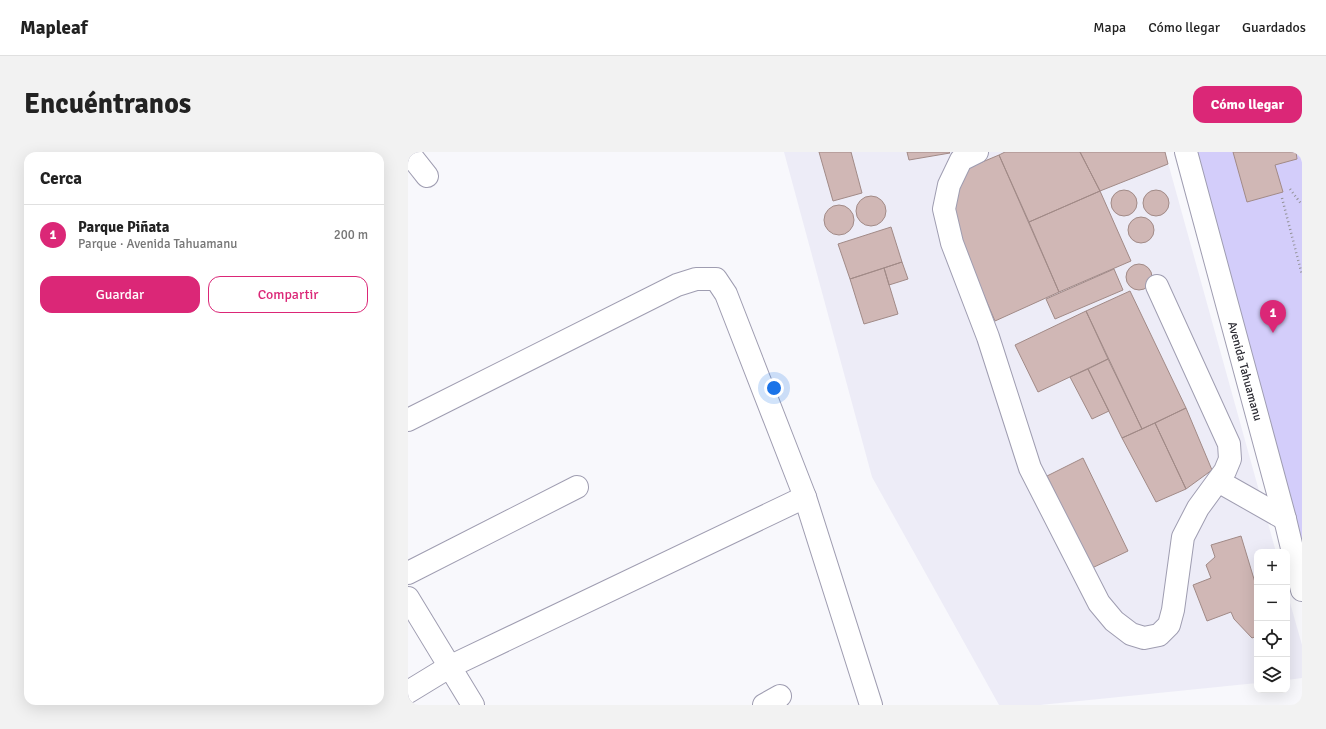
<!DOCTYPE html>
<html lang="es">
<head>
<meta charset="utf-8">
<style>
  :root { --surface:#fff; --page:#f2f2f2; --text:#222; --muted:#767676; --line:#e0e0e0; --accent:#db2777 }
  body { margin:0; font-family:Signika,sans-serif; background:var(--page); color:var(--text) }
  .controls { position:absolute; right:12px; bottom:12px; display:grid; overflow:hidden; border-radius:8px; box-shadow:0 4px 16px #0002 }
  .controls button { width:36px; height:36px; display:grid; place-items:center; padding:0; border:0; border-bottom:1px solid var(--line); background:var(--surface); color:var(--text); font:20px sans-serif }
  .you { position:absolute; left:366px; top:236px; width:14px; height:14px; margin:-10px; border:3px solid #fff; border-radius:50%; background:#1a73e8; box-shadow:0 0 0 6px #1a73e833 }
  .badge { display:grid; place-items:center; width:26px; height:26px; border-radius:50%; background:var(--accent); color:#fff; font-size:13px; font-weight:700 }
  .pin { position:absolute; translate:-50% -33px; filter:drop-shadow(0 1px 2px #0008) }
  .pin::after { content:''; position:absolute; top:21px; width:14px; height:12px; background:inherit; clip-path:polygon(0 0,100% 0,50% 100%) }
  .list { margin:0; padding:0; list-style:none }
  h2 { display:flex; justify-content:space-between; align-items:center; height:52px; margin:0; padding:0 16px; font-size:17px }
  h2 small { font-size:13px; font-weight:400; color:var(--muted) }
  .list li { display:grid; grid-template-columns:26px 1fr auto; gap:12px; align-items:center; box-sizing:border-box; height:60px; padding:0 16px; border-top:1px solid var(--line) }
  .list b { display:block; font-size:15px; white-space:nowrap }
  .list p { margin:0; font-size:13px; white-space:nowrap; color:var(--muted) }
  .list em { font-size:13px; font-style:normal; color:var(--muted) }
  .actions { display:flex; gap:8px; padding:12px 16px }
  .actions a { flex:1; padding:9px 0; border:1px solid var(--accent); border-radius:12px; text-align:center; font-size:14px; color:var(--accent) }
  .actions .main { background:var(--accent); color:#fff }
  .icon { flex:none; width:22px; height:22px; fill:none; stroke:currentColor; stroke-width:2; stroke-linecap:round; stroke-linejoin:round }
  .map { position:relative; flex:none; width:894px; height:553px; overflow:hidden; border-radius:12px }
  header { display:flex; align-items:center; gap:24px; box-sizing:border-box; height:56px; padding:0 20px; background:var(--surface); border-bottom:1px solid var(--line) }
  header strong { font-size:19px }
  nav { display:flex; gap:22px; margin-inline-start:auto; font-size:14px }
  .intro { display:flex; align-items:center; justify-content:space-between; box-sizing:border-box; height:96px; padding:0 24px }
  h1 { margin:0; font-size:28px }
  .button { padding:10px 18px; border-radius:12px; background:var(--accent); color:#fff; font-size:14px; font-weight:700 }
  main { display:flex; gap:24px; padding:0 24px }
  aside { flex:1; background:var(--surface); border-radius:12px; box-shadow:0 4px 16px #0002 }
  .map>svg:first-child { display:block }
  .built { fill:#edecf7 }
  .green { fill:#d3cdfa }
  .building { fill:#d0b7b5; stroke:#a18a87 }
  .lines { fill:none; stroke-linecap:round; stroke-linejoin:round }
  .minor-casing { stroke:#9f9db1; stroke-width:24 }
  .path { stroke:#939298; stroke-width:2.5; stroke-dasharray:1 3; stroke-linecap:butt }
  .minor { stroke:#fff; stroke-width:22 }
  .labels { text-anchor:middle; stroke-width:4; stroke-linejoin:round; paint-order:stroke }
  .street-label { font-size:12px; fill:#2d2c34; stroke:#fff }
</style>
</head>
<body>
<header>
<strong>Mapleaf</strong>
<nav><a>Mapa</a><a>Cómo llegar</a><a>Guardados</a></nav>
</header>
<div class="intro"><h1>Encuéntranos</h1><a class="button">Cómo llegar</a></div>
<main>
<aside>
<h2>Cerca<small></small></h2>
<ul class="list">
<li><span class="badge">1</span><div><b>Parque Piñata</b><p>Parque · Avenida Tahuamanu</p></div><em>200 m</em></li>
</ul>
<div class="actions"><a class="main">Guardar</a><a>Compartir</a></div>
</aside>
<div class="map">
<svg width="894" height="553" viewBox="0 0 894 553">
  <rect width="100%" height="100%" fill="#f8f8fc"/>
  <!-- built -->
  <path class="built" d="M376,0H757L868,400H849V531L632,553H591L464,325Z
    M879,440L894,493V526L879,528Z"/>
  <!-- green -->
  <path class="green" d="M788,0H894V397Z"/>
  <!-- building -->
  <path class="building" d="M411,0H443L454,41L425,49Z
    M499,0H541L542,1L501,8Z
    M597,0H672L692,39L621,70L591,3Z
    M672,0H757L760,12L692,39Z
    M825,0H888L889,7L867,13L875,40L839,50Z
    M591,3L651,140L587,169L541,62L560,16Z
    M735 51a13 13 0 1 1 26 0a13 13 0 1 1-26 0Z
    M703 51a13 13 0 1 1 26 0a13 13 0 1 1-26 0Z
    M692,39L723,109L651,140L621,70Z
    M448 59a15 15 0 1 1 30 0a15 15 0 1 1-30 0Z
    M416 68a15 15 0 1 1 30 0a15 15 0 1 1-30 0Z
    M720 78a13 13 0 1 1 26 0a13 13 0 1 1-26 0Z
    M483,75L494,110L442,127L430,92Z
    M494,110L500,127L481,133L476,116Z
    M718 125a13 13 0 1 1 26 0a13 13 0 1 1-26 0Z
    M476,116L490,162L456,172L442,127Z
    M706,117L715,138L647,167L638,147Z
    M722,139L778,256L734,277L678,159Z
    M678,159L700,207L630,240L607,193Z
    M700,207L734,277L714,286L680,217Z
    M680,217L701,259L684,267L662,225Z
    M778,256L804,318L778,337L747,271Z
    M747,271L778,337L748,350L714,286Z
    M675,306L720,399L684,416L639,324Z
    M833,384L849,437V484L844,486L826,467L823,460L799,469L785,433L803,426L798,413L807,405L803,393Z"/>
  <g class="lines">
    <!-- minor casing -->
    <g class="minor-casing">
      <g id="minor">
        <path d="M0,0L19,24"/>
        <path d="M569,0L553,8L541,33L536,57L544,91L580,185L622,316L691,451L706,469L723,482L736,486L751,483L761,473L765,458L775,385L790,356L817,319L822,307L821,292L749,134"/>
        <path id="s1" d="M778,0L877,367L894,438"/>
        <path d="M0,268L269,133L288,127H308L318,142L397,345L463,553"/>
        <path d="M810,329L877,367"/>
        <path d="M0,421L169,335"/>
        <path d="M0,446L65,553"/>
        <path d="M0,540L41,515L397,345"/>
        <path d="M356,553L372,544"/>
      </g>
    </g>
    <!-- path -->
    <path class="path" d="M882,37L894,53
      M874,46L894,123"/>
    <!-- minor -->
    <use href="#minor" class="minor"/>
  </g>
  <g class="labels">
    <!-- street labels -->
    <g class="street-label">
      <text dy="4" stroke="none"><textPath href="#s1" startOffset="227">Avenida Tahuamanu</textPath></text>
    </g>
  </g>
</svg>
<div class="controls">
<button>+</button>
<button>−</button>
<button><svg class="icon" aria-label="locate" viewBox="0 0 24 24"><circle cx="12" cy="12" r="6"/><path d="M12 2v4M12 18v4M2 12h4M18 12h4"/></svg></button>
<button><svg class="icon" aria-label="layers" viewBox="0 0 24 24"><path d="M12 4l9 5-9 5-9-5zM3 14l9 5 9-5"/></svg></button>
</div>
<div class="you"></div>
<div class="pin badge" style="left:865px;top:181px">1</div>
</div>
</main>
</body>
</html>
